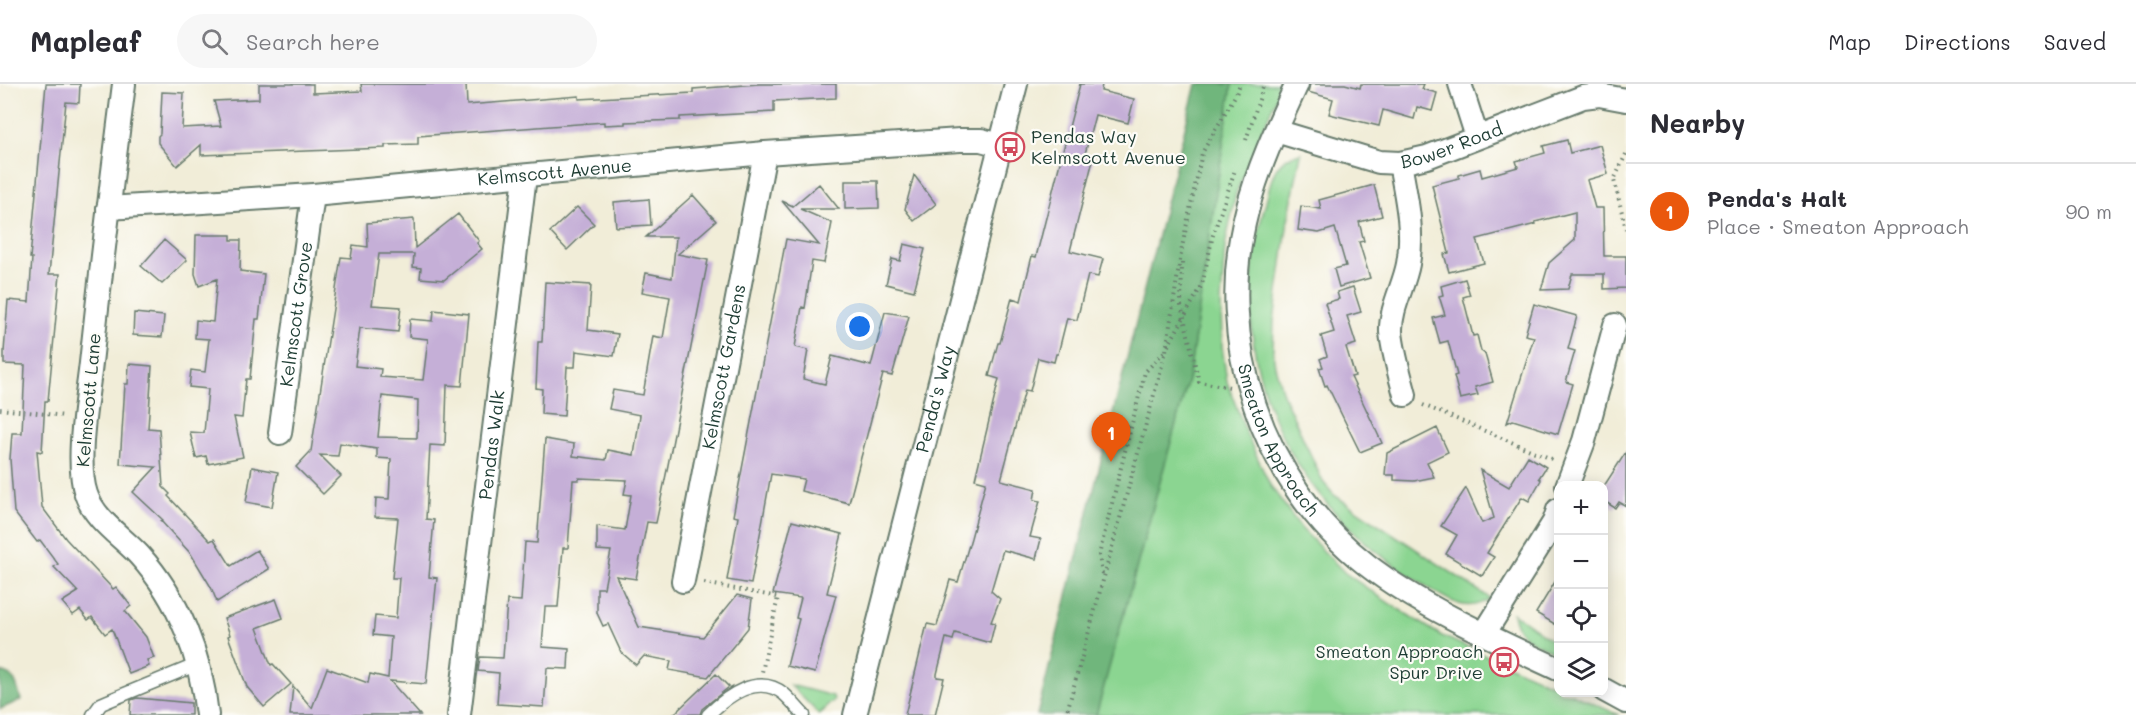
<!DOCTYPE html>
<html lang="en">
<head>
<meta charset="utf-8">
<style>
  :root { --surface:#fff; --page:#f7f7f7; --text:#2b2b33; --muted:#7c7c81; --line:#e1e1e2; --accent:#ea580c }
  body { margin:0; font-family:Mali,sans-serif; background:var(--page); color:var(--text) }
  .controls { position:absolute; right:18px; bottom:18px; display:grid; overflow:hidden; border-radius:12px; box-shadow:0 3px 15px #0003 }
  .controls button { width:54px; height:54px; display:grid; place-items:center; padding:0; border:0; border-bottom:2px solid var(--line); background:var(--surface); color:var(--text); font:30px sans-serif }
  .you { position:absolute; left:860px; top:243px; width:21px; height:21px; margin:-15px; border:4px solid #fff; border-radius:50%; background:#1a73e8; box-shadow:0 0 0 9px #1a73e833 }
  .badge { display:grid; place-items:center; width:39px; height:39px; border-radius:50%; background:var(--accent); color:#fff; font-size:20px; font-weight:700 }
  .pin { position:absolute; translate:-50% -50px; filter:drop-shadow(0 2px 3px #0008) }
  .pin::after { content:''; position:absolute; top:32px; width:21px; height:18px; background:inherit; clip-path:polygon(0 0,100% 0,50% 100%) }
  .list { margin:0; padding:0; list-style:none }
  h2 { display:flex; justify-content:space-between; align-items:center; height:78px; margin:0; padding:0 24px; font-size:26px }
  h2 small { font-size:20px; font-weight:400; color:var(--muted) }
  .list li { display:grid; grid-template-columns:39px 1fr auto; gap:18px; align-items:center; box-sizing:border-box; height:96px; padding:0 24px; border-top:2px solid var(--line) }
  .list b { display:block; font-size:22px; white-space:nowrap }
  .list p { margin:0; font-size:20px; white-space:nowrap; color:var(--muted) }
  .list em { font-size:20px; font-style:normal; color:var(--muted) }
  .icon { flex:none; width:33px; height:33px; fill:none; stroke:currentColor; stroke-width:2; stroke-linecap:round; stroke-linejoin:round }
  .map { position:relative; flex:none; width:1626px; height:631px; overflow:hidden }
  header { display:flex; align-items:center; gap:36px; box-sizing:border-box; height:84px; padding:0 30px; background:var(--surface); border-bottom:2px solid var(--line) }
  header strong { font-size:28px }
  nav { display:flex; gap:33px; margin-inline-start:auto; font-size:21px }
  .search { width:420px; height:54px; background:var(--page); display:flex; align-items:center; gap:15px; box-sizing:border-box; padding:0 21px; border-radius:33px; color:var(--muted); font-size:22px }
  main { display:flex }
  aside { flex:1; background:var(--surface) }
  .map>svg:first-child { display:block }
  .green { fill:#8bd591; stroke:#558962; stroke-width:1.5 }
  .forest { fill:#70b67b; stroke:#487a58; stroke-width:1.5 }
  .building { fill:#c5afd7; fill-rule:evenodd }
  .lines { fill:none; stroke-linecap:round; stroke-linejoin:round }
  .service-casing { stroke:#687b6d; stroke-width:15 }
  .minor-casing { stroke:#687b6d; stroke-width:26 }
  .path { stroke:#687b6d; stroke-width:4; stroke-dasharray:1.5 4.5; stroke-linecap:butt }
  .service { stroke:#fff; stroke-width:12 }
  .minor { stroke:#fff; stroke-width:22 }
  .labels { text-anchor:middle; stroke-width:4.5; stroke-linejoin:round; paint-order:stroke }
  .poi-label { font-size:18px; fill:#1f3d34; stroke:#fdfcf7; text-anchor:start }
  .street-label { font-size:18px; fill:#1f3d34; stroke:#fdfcf7 }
</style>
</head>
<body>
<header>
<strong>Mapleaf</strong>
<div class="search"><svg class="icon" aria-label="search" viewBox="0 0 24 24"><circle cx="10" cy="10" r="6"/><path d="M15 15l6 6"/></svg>Search here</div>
<nav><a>Map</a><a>Directions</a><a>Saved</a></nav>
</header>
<main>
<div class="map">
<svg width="1626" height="631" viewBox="0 0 1626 631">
  <rect width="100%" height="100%" fill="#fdfcf7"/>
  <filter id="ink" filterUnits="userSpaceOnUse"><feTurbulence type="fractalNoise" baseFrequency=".0167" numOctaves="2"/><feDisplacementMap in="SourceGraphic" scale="12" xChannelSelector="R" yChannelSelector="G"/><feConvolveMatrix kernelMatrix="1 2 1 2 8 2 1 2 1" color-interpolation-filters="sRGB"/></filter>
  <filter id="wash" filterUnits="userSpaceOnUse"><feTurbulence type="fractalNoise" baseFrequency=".008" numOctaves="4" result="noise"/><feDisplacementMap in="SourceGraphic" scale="24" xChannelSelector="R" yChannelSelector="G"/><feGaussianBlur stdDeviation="1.35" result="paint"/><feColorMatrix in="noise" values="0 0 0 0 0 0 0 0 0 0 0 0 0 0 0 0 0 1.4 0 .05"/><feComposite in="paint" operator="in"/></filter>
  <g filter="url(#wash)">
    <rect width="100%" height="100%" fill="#f1edd8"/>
    <!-- green -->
    <path class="green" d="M1232,0H1282L1236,109L1225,162L1221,217L1222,262L1227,298L1247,351L1270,401L1301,444L1345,489L1392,521L1442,552L1558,603V608L1570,609L1619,631H1096L1189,292Z
      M1301,69L1288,136L1274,237L1273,267L1275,282L1283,310L1323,398L1334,411L1490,514C1465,533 1443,512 1421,499C1288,417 1220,279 1264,125C1271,100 1271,74 1301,69Z
      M1513,529L1555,559L1551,567C1532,557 1516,553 1513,529Z
      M790,601L833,612L834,616L819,630Z"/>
    <!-- forest -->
    <path class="forest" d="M1196,0H1232L1189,292L1096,631H1037Z
      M0,588C16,590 17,603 21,616L0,625Z"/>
    <g id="blocks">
      <!-- building -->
      <path class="building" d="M46,0H80L79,19L66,18L49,190H60L48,317H45L42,368L37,367L42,423L66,455L113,505L116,503L131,522L125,527L146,553L154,574L147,576L149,582L129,590L112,545L105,550L92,533L88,536L80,526L73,531L62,518L78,508L54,483L58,480L40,456L37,458L14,428L10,375L12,349H22L25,281L4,280V268L8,216L29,218L32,174H30Z
        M259,0H313V9L362,7L361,0H466L467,21L579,12V15L693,9V5L759,0H836V14L774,17V28L680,33V36L625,38V40L604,41V38L418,52V60L385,61V64L201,71V61L177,82L158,59V52L160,50L162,8L184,9L182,44L221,42L214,17L259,15Z
        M1080,0H1102L1101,7L1134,15L1128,39L1095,31L1085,70L1094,72L1070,167L1103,175L1098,193L1088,191L1077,236L1067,234L1058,270H1056L1054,278L1038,274L1030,307L1025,306L1001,396L1036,405L1034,416L1040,417L1030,453L1041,455L1036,475L1003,466L991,507L1000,515L991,538L995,539L990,559L955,549L953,556L946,554L937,590V593L944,594L935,631H905L927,540L937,542L950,496L958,498L971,454L986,398L975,395L998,299L999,295L989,292L998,259H1000L1012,214L1021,217L1032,172L1036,173Z
        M1310,0H1345L1360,4L1361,0H1424L1422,5L1437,9L1432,27L1417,23L1414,35L1383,26L1379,42L1329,30L1333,15L1308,8Z
        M1567,56L1570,69L1600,61L1608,90L1587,96L1595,124H1603L1604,172H1626V204L1604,205V190H1572L1568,205L1541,206L1549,179L1575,156V128L1535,138L1536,140L1477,155L1484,179L1449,188L1444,170L1449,169L1432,101L1459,94V91L1480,85L1482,93L1518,83L1516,77L1545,69L1543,62Z
        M914,91L936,120L914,137L905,125Z
        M845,97H878L879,124L845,125Z
        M819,100L839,125H800L832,139L824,179L812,177L805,224L802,223L795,263L808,266L803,295L825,300L832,272L871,282L885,228L909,232L892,292L883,290L849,419L801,407L804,395L771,390L751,500L727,496L738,433L733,432L786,155L819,161L782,117L793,122Z
        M1374,101L1382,132L1359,138L1364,157L1359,158L1370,194L1339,203L1334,185L1346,182L1335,144L1319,149L1298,146L1301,122L1321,125L1319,116Z
        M693,111L716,137L678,170L708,176L668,381L656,439L647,438L636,495L616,492L639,543L703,553L737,511L752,515L748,544L708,593L669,586L671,577L644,572L636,581L621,568L608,540L603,542L597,529V504H604L611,467L597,466V442L625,446L631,411L624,410L627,396L579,394V396H573L568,464H563L558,523H545L542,563L569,565L568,585L547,584L544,623L497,620L499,589L478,587L480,573L503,574L507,516L521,517L525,458L537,459L545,355L574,360L573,372L606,376L608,366L634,371L640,331L609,325L613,306L643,311L653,252L663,254L670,213L642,208L646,189L672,194L676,153H646Z
        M649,115L651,141L616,143L614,118Z
        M577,123L594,140L567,166L550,148Z
        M458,130L479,157L477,159L482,165L444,196L420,194L421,184L413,183L414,170H379L372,221L401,223L398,248L360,244L355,282L381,285L380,293L423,296L428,255L409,253L410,235L433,237L434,226L469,230L462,302L447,301L445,362L430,361L426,435L434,436L429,493L437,494L426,600L390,597L420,631H290L293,602L312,624L327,584L368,599L370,590L388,594L391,553L373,551L375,532L396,534L399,494H392L398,434L375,433L376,414L389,415L391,375L377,374V363V365L340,359L338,372L320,371L341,392L323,410L296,383L311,367L341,173L351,174L353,161L368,163L367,139L414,135L415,164ZM382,312L418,316L417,354L378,353Z
        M196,151H231V156H241L240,187L264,190L259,235H256L250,295H246L242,334L234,333L243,373L208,380L206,372L196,374L190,348L204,349L208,305L189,303L191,286L205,288L209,255L195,254L196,236L213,238L217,195L199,202L195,190Z
        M164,156L187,176L162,200L141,182Z
        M904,160L925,165L914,207L886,200L892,175L900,177Z
        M1465,195L1470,211L1463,213L1473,252L1477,251L1481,267L1485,270L1493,298L1475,303L1478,311L1460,315L1454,292L1457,291L1448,257L1440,259L1433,234L1445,231L1439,212L1443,211L1441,202Z
        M545,198L591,201L588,246L618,250L614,272L576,267L575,283H567L564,332L541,330L542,305L536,304L538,258H542Z
        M1353,203L1361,228L1347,232L1356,260L1346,263L1355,292L1351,293L1382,359L1360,368L1327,301L1325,302L1319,284L1323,283L1320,275L1327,272L1321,252L1334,248L1325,219L1339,215L1337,208Z
        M1534,220L1577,232L1568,265L1575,267L1566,298L1573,300L1558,350L1513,336L1507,339L1534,253L1525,251Z
        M134,229L164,232L162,253L133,251Z
        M129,280L152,282L148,344L159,345L163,403L170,410L168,412L210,457L214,455L231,482L257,466L269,485L217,518L211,503L191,470L161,437L163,436L133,408L156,383L120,380L125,300H128Z
        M1437,344L1448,368L1427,378L1434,393L1414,397L1394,396V391H1385L1387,369Z
        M1626,368V422L1619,418L1615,424L1604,417V402Z
        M1528,372L1546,383L1539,394L1541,396L1529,417L1522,413L1487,469L1494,473L1482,492L1446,470L1457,451L1441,442L1466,404L1482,439L1494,434L1480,386L1509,403Z
        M252,383L278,388L272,423L246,418Z
        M792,437L842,450L827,509L836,511L815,589L787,582L799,535L796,534L801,514L773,510Z
        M1558,493V542L1536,529Z
        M276,515L283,534L257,544L271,581L273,580L291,600L264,623L247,603L228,552L230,551L224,534Z
        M716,590L729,603L702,625L700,630L673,631Z
        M137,614L191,619V631H130L131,616Z"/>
    </g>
  </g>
  <g filter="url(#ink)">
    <use href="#blocks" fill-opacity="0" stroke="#687b6d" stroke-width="1.5"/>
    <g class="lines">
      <!-- service casing -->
      <g class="service-casing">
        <path id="service" d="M93,631L101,620L108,617L198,580
          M708,631C727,612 758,589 784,610C791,616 797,624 804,631"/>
      </g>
      <!-- minor casing -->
      <g class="minor-casing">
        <g id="minor">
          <path d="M124,0C112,93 101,186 91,279C87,316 75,376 86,410C94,435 121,452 139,471C179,515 201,572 207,631"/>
          <path id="s1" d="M1297,0C1278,41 1258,83 1247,127C1213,256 1262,399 1367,481C1421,523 1496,556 1558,585"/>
          <path d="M1460,0L1477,53"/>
          <path id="s2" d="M1276,47L1379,78L1400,79L1427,73L1583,13L1599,11L1626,16"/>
          <path d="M1400,79C1406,113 1414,146 1408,180C1404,202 1390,225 1391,248C1393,269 1400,291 1405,311"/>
          <path id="s3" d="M108,124L313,111L765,69L960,56H981L1000,61"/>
          <path id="s4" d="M280,349L313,111"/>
          <path d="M1567,402L1584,357L1615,241"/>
          <path id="s5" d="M683,497L765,69"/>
          <path d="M1484,550L1554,438L1558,426"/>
          <path d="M1604,606L1626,618"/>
          <path id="s6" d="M459,631L525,92"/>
          <path id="s7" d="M855,631L1016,0"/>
        </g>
      </g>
      <!-- path -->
      <path class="path" d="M1246,56L1264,0
        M1626,70L1614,96L1626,145
        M1182,179L1181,221L1199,298L1230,303
        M1168,262L1202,201L1213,151L1235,86
        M1423,321L1554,376
        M0,325L65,332
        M1113,332L1120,340L1131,343
        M1102,490L1099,471L1145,288L1164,268
        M704,499L778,513L762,588
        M1066,631L1166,267L1182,163L1202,69L1236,10L1240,0"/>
      <!-- service -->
      <use href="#service" class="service"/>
      <!-- minor -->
      <use href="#minor" class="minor"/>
    </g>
  </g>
  <!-- icons -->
  <defs>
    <g id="bus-ring" transform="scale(1.5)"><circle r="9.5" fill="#fdfcf7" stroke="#d1495b" stroke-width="1.5"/><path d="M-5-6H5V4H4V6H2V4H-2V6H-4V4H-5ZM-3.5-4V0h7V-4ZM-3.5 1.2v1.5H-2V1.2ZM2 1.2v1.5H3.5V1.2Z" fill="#d1495b"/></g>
  </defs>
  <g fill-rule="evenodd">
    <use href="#bus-ring" x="1010" y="63"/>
    <use href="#bus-ring" x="1504" y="578"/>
  </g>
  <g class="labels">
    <!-- poi labels -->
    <g class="poi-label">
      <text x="1031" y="59">Pendas Way<tspan x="1031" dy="21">Kelmscott Avenue</tspan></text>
      <text x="1483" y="574" text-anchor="end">Smeaton Approach<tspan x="1483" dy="21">Spur Drive</tspan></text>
    </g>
    <!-- street labels -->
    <g class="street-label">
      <text dy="6" stroke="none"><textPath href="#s2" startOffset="183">Bower Road</textPath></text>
      <text dy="6" stroke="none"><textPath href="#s3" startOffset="448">Kelmscott Avenue</textPath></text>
      <text dy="6" stroke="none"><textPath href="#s4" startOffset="120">Kelmscott Grove</textPath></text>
      <text dy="6" stroke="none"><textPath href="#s5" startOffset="218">Kelmscott Gardens</textPath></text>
      <text transform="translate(89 316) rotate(-85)" y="6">Kelmscott Lane</text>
      <text dy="6" stroke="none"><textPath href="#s7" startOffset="326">Penda's Way</textPath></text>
      <text dy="6" stroke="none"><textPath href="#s1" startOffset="375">Smeaton Approach</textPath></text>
      <text dy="6" stroke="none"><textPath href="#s6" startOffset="272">Pendas Walk</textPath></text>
    </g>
  </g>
</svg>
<div class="controls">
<button>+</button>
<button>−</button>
<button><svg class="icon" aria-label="locate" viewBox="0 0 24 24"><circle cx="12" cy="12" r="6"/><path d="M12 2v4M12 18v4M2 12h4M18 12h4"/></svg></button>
<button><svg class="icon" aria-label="layers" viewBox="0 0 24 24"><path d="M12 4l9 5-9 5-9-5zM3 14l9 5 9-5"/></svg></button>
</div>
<div class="you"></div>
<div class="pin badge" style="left:1111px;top:378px">1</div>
</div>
<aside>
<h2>Nearby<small></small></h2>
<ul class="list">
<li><span class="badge">1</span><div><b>Penda's Halt</b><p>Place · Smeaton Approach</p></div><em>90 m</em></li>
</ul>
</aside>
</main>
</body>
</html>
